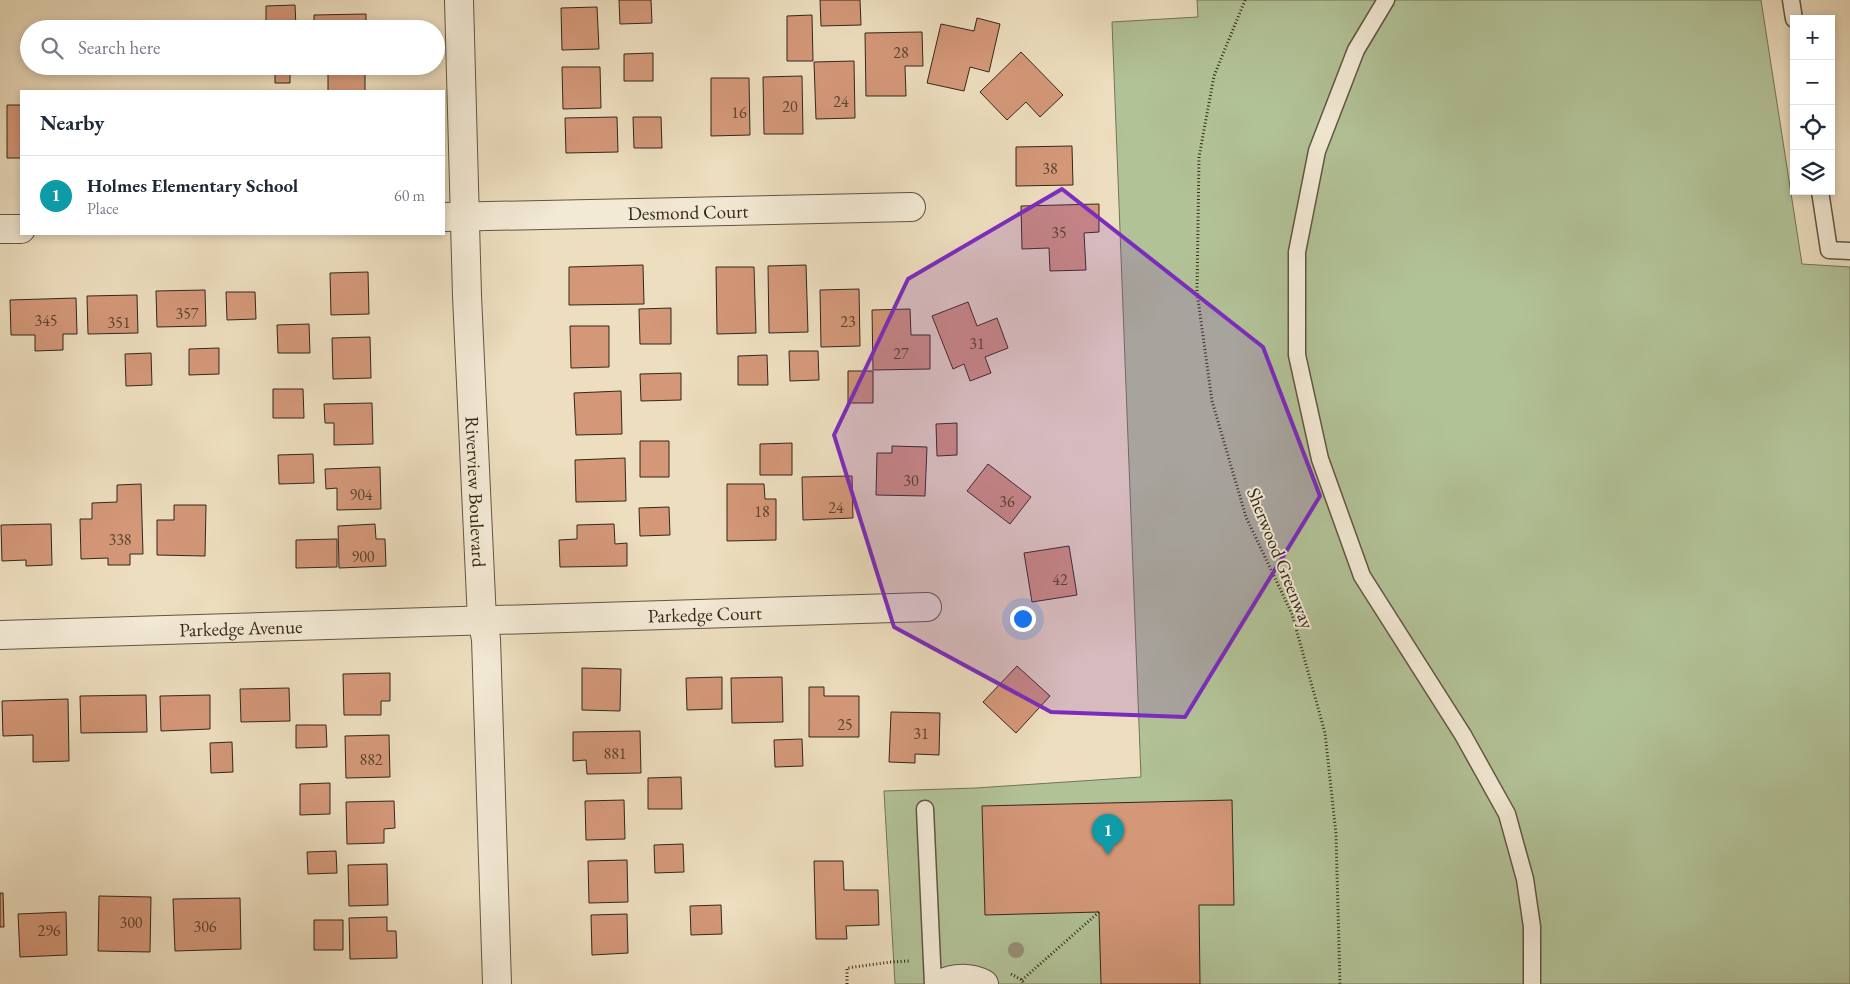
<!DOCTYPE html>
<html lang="en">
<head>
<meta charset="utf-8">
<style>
  :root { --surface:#fff; --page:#f2f2f3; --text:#1f2937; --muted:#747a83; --line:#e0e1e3; --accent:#8f2418 }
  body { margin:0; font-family:"EB Garamond",serif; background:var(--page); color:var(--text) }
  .controls { position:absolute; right:15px; top:15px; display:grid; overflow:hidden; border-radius:0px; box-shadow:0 2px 8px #0003 }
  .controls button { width:45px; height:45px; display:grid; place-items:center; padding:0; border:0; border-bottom:1px solid var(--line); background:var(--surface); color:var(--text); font:25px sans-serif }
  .you { position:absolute; left:1022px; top:618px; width:18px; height:18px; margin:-12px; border:4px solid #fff; border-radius:50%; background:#1a73e8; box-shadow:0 0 0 8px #1a73e833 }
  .badge { display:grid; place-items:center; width:32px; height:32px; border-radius:50%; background:var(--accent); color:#fff; font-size:16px; font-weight:700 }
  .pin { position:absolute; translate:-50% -41px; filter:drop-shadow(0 1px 2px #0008) }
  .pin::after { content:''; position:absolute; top:26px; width:18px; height:15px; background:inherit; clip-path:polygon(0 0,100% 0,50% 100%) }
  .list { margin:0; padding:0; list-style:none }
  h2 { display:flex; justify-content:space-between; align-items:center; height:65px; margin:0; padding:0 20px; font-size:21px }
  h2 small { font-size:16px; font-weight:400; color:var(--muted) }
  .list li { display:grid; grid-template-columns:32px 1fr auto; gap:15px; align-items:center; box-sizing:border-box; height:80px; padding:0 20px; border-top:1px solid var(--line) }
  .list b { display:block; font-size:19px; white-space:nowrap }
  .list p { margin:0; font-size:16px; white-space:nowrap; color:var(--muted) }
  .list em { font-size:16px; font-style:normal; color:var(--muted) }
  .icon { flex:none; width:28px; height:28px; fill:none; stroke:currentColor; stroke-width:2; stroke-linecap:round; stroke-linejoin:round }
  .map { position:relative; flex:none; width:1850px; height:984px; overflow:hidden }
  .search { position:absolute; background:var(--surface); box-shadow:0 2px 8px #0003; left:20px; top:20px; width:425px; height:55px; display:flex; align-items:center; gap:12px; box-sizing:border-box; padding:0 18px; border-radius:28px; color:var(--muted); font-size:19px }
  .panel { position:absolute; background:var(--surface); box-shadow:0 2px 8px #0003; left:20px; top:90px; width:425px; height:145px; border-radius:0px }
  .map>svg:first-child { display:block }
  .green { fill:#b2c297; stroke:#727458 }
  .building { fill:#d49879; stroke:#332718 }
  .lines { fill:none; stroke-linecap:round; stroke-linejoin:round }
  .service-casing { stroke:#625542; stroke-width:19 }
  .minor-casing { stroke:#625542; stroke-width:30 }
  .path { stroke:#332718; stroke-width:3; stroke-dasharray:1 2.5; stroke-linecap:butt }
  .service { stroke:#f3ead5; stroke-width:16 }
  .minor { stroke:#f3ead5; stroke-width:28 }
  .tree { fill:#988f75 }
  .marked { fill:#7b2cbf; fill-opacity:0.2; stroke:#7b2cbf; stroke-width:4; stroke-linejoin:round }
  .labels { text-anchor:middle; stroke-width:4; stroke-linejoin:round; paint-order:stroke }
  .number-label { font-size:16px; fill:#5b4330 }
  .street-label { font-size:19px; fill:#332718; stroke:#f3ead5 }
</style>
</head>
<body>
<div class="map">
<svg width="1850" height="984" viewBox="0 0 1850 984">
  <rect width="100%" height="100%" fill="#eddebf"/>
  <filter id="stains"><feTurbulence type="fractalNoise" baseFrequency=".004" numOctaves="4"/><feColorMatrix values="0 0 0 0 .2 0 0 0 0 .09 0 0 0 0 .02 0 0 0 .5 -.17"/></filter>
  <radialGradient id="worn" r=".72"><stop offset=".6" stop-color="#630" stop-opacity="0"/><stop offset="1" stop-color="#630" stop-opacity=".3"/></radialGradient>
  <!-- green -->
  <path class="green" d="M1197,0H1761L1802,264L1850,267V984H895L884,791L976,788L1141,777L1112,22L1198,17Z"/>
  <!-- building -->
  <path class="building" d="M619,0H651L652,23L620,24Z
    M820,0H860L861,25L821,26Z
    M295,5L296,27L266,28V6Z
    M597,7L599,49L562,50L561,8Z
    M366,14V29H314V15Z
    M812,15L813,61H787V16Z
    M977,18L1000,24L989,72L970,67L964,91L927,83L941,24L974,31Z
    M922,32L923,66H905L906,96H866L865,33Z
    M1021,52L1063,95L1040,117L1026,102L1007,120L980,92Z
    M653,53V81H624V54Z
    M854,61L855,118L816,119L814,62Z
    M275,66H290V83H275Z
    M562,67H600L601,108L563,109Z
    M365,73V91H328V74Z
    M802,76L803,134H764L763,77Z
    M711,78H749L750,135L711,136Z
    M7,105H21V158H7Z
    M617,117L618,152L566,153L565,118Z
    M633,117H661L662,148H634Z
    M1072,146L1073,185L1016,186V147Z
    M1099,204V232L1084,233L1086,270L1050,271L1049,248L1022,249L1021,206Z
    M643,265L644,304L569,305V267Z
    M806,265L808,332L769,333L768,266Z
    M716,267H754L756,333L717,334Z
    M368,272L369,314L331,315L330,273Z
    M859,289L860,346L821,347L820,290Z
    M205,290L206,326L157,327L156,291Z
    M226,292H255L256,319L227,320Z
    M137,295L138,333L88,334L87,296Z
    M76,298L77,334H63V350L35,351V335H11L10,300Z
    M968,302L977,326L997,318L1008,348L985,357L991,373L970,381L964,364L953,369L932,316Z
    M671,308V344H640L639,309Z
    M910,309L911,335H930V369L873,370L872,310Z
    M309,324L310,353H278L277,325Z
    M570,326H609V367L571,368Z
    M370,337L371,378L333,379L332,338Z
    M219,348V374L189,375V349Z
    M789,351H818L819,380L790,381Z
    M151,353L152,385L126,386L125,354Z
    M767,355L768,385H738V356Z
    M848,371H873V403H848Z
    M681,373V400L641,401L640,374Z
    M273,389H303L304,418H273Z
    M621,391L622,434L576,435L574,393Z
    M372,403L373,444L334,445V423H325L324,404Z
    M957,423V455L937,456L936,424Z
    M640,441H669V477H640Z
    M792,443V475H760V444Z
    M892,446L927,447L925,496L876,495L877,453H892Z
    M313,454L314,483L279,484L278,455Z
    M625,458L626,501L576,502L575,460Z
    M988,464L1031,497L1010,524L967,491Z
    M380,467L381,509L337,510V488L326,489L325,469Z
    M852,476L853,518L803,520L802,477Z
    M141,484L143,554H130V565H108V558L81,559L80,519H92V503L117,502V485Z
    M727,484H764L765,499H776V540L727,541Z
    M174,505H206L205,556L157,555V520H174Z
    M669,507L670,535L640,536L639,508Z
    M51,524L52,565L26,566V560L2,561L1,525Z
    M375,524L376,539H385L386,566L339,568L338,526Z
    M614,524L615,544L627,543V566L560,567L559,540L577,539V525Z
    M337,539V567L296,568V540Z
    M1069,546L1077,595L1032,602L1024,553Z
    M1017,666L1050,696L1016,733L983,702Z
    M582,668L621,669L620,711L582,710Z
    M390,673V701H381V715H344L343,674Z
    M722,677V709L687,710L686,678Z
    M782,677L783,722L732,723L731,678Z
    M809,687H824V696H859V737H809Z
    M289,688L290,721L241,722L240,689Z
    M146,695L147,732L81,733L80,696Z
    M210,695V729L161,731L160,696Z
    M68,699L69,761L33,762V735L3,736L2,701Z
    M891,712L940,713L939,755L915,754V763L889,762Z
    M296,725H326L327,747L296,748Z
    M640,731L641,773L587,774L586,760L573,761V732Z
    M389,735L390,777L346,778L345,736Z
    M802,739L803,766L775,767L774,740Z
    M232,742L233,772L211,773L210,743Z
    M681,777L682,809H648V778Z
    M330,783V814L300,815V784Z
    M624,800L625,839L586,840L585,801Z
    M1232,800L1234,905H1199L1200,984H1101L1099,912L985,915L982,806Z
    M394,801L395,828L384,829V843L347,844L346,802Z
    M683,844L684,872L655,873L654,845Z
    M336,851L337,873L308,874L307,852Z
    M627,860L628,902L589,903L588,861Z
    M814,861H843L844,890H878L879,925L846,926L847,939H816Z
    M387,864L388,905L349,906L348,865Z
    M0,893H3L4,927H0Z
    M99,896L151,897L150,952L98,951Z
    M240,898L241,949L175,951L173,899Z
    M721,905L722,934L691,935L690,906Z
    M66,912L67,955L20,957L18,914Z
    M627,914L628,953L592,955L591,915Z
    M387,917V931H396L397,958L350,959L349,918Z
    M314,920H343V950H314Z"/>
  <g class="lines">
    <!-- service casing -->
    <g class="service-casing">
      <path id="service" d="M1386,0L1356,50L1317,151L1297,252V355L1320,459L1362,576L1463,735L1507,814L1525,879L1532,927V984
        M1791,0L1794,19
        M1820,191L1829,250L1850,251
        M925,809L933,984"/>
    </g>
    <!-- minor casing -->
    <g class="minor-casing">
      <g id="minor">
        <path id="s1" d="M459,0L467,296L482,620L486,639L497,984"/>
        <path id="s2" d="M444,217L911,207"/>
        <path d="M0,229H21"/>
        <path id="s3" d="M0,635L927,607"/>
        <path d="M941,984C954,977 971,977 984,984"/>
      </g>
    </g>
    <!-- path -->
    <path class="path" d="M1245,0L1214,76L1199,157L1197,292L1212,401L1246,517L1292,614L1325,733L1336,834L1340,984
      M1011,974L1022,980L1024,984
      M1022,980L1099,912
      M847,984V968L891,962L909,961"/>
    <!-- service -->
    <use href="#service" class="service"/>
    <!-- minor -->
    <use href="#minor" class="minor"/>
  </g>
  <!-- trees -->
  <circle class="tree" cx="1016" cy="950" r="8"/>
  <!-- marked area -->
  <path class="marked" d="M1062,189L1263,347L1320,496L1185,717L1051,712L894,627L834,435L908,279Z"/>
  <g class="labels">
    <!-- number labels -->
    <g class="number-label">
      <text x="901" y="58">28</text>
      <text x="841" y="107">24</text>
      <text x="790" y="112">20</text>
      <text x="739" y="118">16</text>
      <text x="1050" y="174">38</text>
      <text x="1059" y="238">35</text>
      <text x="187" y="319">357</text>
      <text x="46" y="326">345</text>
      <text x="848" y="327">23</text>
      <text x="119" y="328">351</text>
      <text x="977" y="349">31</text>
      <text x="901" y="359">27</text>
      <text x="911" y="486">30</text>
      <text x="361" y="500">904</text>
      <text x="1007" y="507">36</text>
      <text x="836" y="513">24</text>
      <text x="762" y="517">18</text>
      <text x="120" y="545">338</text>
      <text x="363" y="562">900</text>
      <text x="1060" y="585">42</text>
      <text x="845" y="730">25</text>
      <text x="921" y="739">31</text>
      <text x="615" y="759">881</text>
      <text x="371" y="765">882</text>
      <text x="131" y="928">300</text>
      <text x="205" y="932">306</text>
      <text x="49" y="936">296</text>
    </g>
    <!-- street labels -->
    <g class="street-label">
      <text dy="7" stroke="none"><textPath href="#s2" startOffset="244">Desmond Court</textPath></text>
      <text dy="7" stroke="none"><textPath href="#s1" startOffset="492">Riverview Boulevard</textPath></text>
      <text transform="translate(1281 558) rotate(68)" y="7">Sherwood Greenway</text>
      <text dy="7" stroke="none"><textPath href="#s3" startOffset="705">Parkedge Court</textPath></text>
      <text dy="7" stroke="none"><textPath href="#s3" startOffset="241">Parkedge Avenue</textPath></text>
    </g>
  </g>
  <rect width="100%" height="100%" filter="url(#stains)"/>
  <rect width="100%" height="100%" fill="url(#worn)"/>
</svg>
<div class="controls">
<button>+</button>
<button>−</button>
<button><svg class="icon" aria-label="locate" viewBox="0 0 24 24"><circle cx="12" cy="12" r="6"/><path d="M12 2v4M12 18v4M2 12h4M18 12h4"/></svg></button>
<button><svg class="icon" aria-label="layers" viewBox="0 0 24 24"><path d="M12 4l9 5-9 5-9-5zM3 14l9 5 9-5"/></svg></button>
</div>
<div class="you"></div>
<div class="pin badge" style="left:1108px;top:855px;background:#0f9aa8">1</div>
<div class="search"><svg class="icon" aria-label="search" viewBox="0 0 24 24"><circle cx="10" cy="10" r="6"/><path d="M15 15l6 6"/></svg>Search here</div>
<section class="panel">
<h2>Nearby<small></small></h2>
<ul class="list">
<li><span class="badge" style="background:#0f9aa8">1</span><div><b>Holmes Elementary School</b><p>Place</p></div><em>60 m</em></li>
</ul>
</section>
</div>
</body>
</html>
